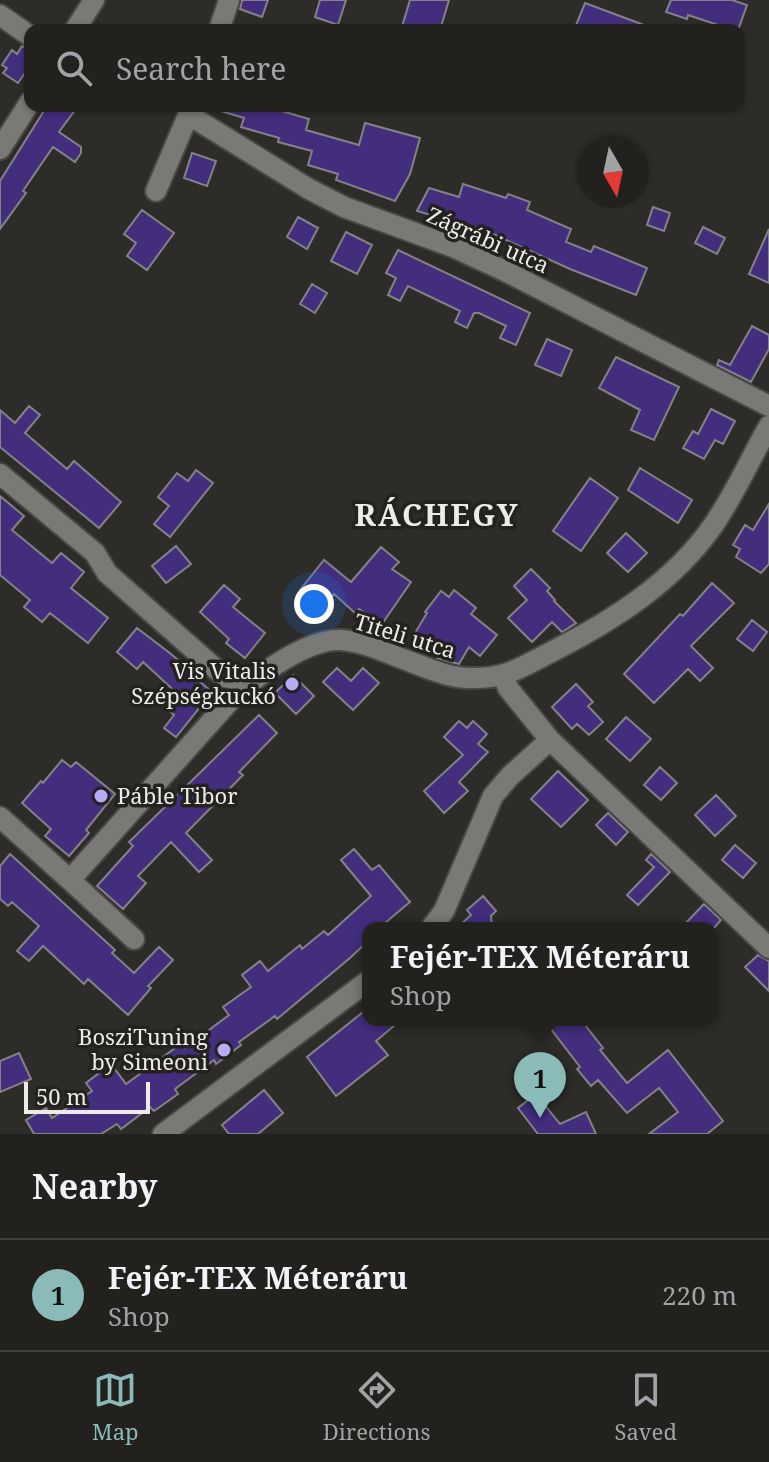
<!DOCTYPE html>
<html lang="en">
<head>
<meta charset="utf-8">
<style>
  :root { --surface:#22211e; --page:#2a2927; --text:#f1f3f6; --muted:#a2a3a4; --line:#3f3e3c; --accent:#8bbbb9 }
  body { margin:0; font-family:"Noto Serif",serif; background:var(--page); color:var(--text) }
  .compass { position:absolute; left:577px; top:136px; width:72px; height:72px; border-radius:50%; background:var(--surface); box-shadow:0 2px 6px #0004; rotate:171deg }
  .scale { position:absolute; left:24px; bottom:20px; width:126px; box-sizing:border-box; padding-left:8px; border:4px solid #ecebe9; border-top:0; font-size:22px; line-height:28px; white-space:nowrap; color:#ecebe9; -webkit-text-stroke:6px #23221e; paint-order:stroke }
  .you { position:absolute; left:314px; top:604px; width:28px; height:28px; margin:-20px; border:6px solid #fff; border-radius:50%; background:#1a73e8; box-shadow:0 0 0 12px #1a73e833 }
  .badge { display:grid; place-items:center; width:52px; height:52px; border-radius:50%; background:var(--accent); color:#111; font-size:26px; font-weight:700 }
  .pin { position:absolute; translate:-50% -66px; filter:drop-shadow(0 2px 4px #0008) }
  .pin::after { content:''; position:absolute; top:42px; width:28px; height:24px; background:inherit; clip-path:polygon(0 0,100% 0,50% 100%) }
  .popup { position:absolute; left:362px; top:922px; width:356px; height:104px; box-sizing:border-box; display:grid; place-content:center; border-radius:16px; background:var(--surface); filter:drop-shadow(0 2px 6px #0005); font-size:26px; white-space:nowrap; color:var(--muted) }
  .popup b { font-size:30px; color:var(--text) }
  .popup::after { content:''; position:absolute; left:50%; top:100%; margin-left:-16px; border:16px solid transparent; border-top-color:var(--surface) }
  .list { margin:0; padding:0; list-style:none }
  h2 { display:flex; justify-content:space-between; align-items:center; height:104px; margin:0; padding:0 32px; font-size:34px }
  h2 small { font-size:26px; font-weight:400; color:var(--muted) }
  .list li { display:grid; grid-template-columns:52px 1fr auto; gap:24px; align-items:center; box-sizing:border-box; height:112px; padding:0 32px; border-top:2px solid var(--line) }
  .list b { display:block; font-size:30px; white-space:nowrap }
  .list p { margin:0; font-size:26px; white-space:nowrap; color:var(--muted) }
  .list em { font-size:26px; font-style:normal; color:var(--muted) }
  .icon { flex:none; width:44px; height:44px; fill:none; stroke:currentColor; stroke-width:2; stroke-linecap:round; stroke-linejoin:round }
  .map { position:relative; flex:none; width:769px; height:1134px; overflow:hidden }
  .search { position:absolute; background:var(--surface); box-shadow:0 2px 6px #0004; left:24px; right:24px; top:24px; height:88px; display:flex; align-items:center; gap:20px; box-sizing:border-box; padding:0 28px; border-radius:16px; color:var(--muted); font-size:30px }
  .sheet { height:216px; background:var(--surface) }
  nav { display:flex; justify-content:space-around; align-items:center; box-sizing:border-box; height:112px; border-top:2px solid var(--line); background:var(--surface); font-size:22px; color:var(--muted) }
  nav a { display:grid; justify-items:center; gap:4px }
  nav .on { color:var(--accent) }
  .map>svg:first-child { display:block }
  .building { fill:#432e7e; stroke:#838287; stroke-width:2 }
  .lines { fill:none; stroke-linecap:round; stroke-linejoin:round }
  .minor-casing { stroke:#494845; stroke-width:24 }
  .minor { stroke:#7a7975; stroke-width:20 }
  .poi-dot { fill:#b8abf7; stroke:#23221e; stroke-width:3 }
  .labels { text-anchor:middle; stroke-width:7; stroke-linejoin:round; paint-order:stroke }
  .street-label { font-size:22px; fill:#ecebe9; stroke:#23221e }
  .poi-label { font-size:22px; fill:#ecebe9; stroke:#23221e; text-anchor:end }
  .district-label { font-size:30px; font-weight:bold; letter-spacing:2px; fill:#ecebe9; stroke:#23221e }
</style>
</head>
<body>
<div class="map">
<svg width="769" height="1134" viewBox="0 0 769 1134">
  <rect width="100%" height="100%" fill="#2d2c28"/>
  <!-- building -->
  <path class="building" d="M242,0H268L262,17L240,9Z
    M320,0H346L338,25L315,17Z
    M410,0H449L440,30H401Z
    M671,0H732L747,5L738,30H733L688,15L687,19L666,12Z
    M585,3L652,28V30H574Z
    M22,46L30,49V66L18,83L3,73L7,68L2,65L12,50L17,54Z
    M47,106H78L59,132L81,147V153L75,162L53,147L23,191L26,193L0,229V181Z
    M214,106H271V108L309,119L306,130L359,145L365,123L420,138L410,174L395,201L336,180L338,174L308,165L312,151L278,142L279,138L241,127L244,118L214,109Z
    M192,153L216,161L207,186L184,178Z
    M463,184L506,198L508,194L530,202L527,210L571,229L566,242L591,252L594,246L647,268L636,295L570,269L491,233L417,211L429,188L459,197Z
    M653,207L670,213L664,231L647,225Z
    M142,210L174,233L147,270L127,256L136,243L124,234Z
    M298,217L318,228L307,249L287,237Z
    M703,227L725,238L717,254L695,243Z
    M769,229V283L749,274Z
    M346,232L372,245L357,274L331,261Z
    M398,250L530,313L516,345L500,338L506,326L479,313H474L467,328L455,322L460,311L408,286L400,301L388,295L396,278L386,273Z
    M312,284L327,293L315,313L300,304Z
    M752,326L769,335V349L751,382L717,365L719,360L730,365Z
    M547,339L572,350L561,376L535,365Z
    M616,357L679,387L654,440L631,430L640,410L599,388Z
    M29,406L40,415L25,433L67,469L74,461L121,502L99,528L0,447V410L15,423Z
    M711,409L735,421L723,444L715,440L704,459L683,448L693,431L698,434Z
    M640,468L692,500L678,523L628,490Z
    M196,470L213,483L170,537L154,524L169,506L158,497L177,473L188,481Z
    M590,478L618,498L581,551L553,531Z
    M0,496L24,516L12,530L52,563L61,553L84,572L71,588L108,618L88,643L50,613L42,622L24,607L30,600L0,575Z
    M769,504V564L761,573L736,557L740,549L733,545L745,525L753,530Z
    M626,533L647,553L628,572L607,553Z
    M176,546L191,564L166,583L152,566Z
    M381,547L399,562L392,569L411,582L382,624L359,609L355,613L334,594L323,608L300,590L324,560L351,582Z
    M531,569L550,588L547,591L555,600L554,601L576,623L562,632L552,622L532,642L508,618L527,600L514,586Z
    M712,583L734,603L691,646L713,668L700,681L688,669L654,703L624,674L680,614L683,616Z
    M224,585L240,599L233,607L265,633L245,658L226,643L229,639L200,612Z
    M454,590L476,608L471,614L497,635L480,656L469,647L459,664L437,658L443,648L415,633L427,613L425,612L441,591L449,597Z
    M752,620L767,632L753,651L737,639Z
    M137,628L171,654L190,670L188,672L212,692L176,737L164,728L174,715L168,710L180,696L143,662L137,669L117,652Z
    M337,668L351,681L363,668L379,683L353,710L323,682Z
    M293,675L314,696L296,714L275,693Z
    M576,684L593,702L588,706L603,722L589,735L577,724L572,729L552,707Z
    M259,715L277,733L239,772L243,775L186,833L212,860L199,872L171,842L138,876L146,883L123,909L97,886L133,846L129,842Z
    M626,717L651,739L630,761L606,739Z
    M459,721L467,728L473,721L487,734L478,744L488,752L459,782L468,791L444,813L424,791L463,755L444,737Z
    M62,760L71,767L76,762L115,794L86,830L89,833L69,856L45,836L51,829L22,803L41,781L43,783Z
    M660,767L677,783L661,800L644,785Z
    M558,771L588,800L561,827L531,799Z
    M716,795L736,816L715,836L695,815Z
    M608,813L628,832L616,845L596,825Z
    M735,845L756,863L743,878L722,860Z
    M354,849L372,870L379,865L410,902L379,928H368V941L350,958L277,1019L275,1016L239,1042L241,1045L216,1064L214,1060L175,1089L178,1094L154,1111L150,1107L121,1129L117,1124L101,1134H34L26,1120L46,1108L52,1118L92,1091L86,1083L111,1064L126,1084L182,1043L185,1048L229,1015L223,1007L251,987L242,975L260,961L268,971L300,945L302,949L324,931L328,935L371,896L341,860Z
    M10,854L115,950L112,953L134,973L159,947L173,960L148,986L151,988L128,1015L88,979L84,984L43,946L29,961L17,951L39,926L12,902L8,906L0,899V866Z
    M651,854L670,872L638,905L627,895L654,867L646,860Z
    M483,896L496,911L491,916L492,928H457L471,915L467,910Z
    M704,904L721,920L714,928H681Z
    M758,955L769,961V991L745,967Z
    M368,1008V1020H401L376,1041L388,1055L336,1096L307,1057Z
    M544,1020H581L603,1048L600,1050L627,1083L668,1050L723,1121L707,1134H649L678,1112L659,1088L627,1113L598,1080L591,1086L577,1069L580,1067Z
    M19,1053L31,1079L0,1092V1061Z
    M264,1090L283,1113L258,1134H229L222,1125Z
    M536,1094L560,1124L586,1112L596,1134H538L518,1108Z"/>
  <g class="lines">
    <!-- minor casing -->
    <g class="minor-casing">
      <path id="minor" d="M0,15L30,36
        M75,30L94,0
        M219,30L229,0
        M189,115L309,189L344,207L453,247L507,272L769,406
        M0,149L30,102
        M156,191L192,106
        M0,474L95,553L107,573L225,677L251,681
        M503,675L508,688L550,740L769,948
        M0,817L70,880
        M431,928L444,911L493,796L510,776L550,740
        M134,939L70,880L235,695C260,674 308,638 341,640C365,642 389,654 411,662C430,669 449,678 470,678C508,679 523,666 555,650C614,620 673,582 712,527C734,496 750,459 769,426
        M163,1134L368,981"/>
    </g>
    <!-- minor -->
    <use href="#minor" class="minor"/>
  </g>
  <!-- markers -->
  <g class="poi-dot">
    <circle cx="292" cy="684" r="8"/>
    <circle cx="101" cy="796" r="8"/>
    <circle cx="224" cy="1050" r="8"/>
  </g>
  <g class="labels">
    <!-- street labels -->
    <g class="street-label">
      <text transform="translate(488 240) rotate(24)" y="8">Zágrábi utca</text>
      <text transform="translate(405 636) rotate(17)" y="8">Titeli utca</text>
    </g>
    <!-- poi labels -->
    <g class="poi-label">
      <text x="276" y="679">Vis Vitalis<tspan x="276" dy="25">Szépségkuckó</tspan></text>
      <text x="117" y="804" text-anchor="start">Páble Tibor</text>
      <text x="208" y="1045">BosziTuning<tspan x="208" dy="25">by Simeoni</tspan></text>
    </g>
    <!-- district labels -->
    <g class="district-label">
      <text x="437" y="526">RÁCHEGY</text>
    </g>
  </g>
</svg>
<svg class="compass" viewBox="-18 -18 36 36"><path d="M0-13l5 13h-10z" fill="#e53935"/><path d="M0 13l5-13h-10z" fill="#a2a3a4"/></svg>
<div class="scale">50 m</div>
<div class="you"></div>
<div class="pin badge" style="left:540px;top:1118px">1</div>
<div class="popup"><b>Fejér-TEX Méteráru</b>Shop</div>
<div class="search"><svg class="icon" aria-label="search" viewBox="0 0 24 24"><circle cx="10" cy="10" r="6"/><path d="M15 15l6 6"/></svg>Search here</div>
</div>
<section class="sheet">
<h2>Nearby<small></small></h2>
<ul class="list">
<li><span class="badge">1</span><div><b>Fejér-TEX Méteráru</b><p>Shop</p></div><em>220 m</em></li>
</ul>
</section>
<nav>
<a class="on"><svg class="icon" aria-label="map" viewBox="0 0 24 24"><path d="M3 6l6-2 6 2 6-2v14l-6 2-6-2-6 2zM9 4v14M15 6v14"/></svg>Map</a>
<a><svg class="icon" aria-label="directions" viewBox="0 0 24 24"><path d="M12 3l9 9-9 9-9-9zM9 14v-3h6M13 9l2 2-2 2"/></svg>Directions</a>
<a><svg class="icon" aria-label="saved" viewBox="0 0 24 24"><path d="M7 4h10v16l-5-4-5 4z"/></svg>Saved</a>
</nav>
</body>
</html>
